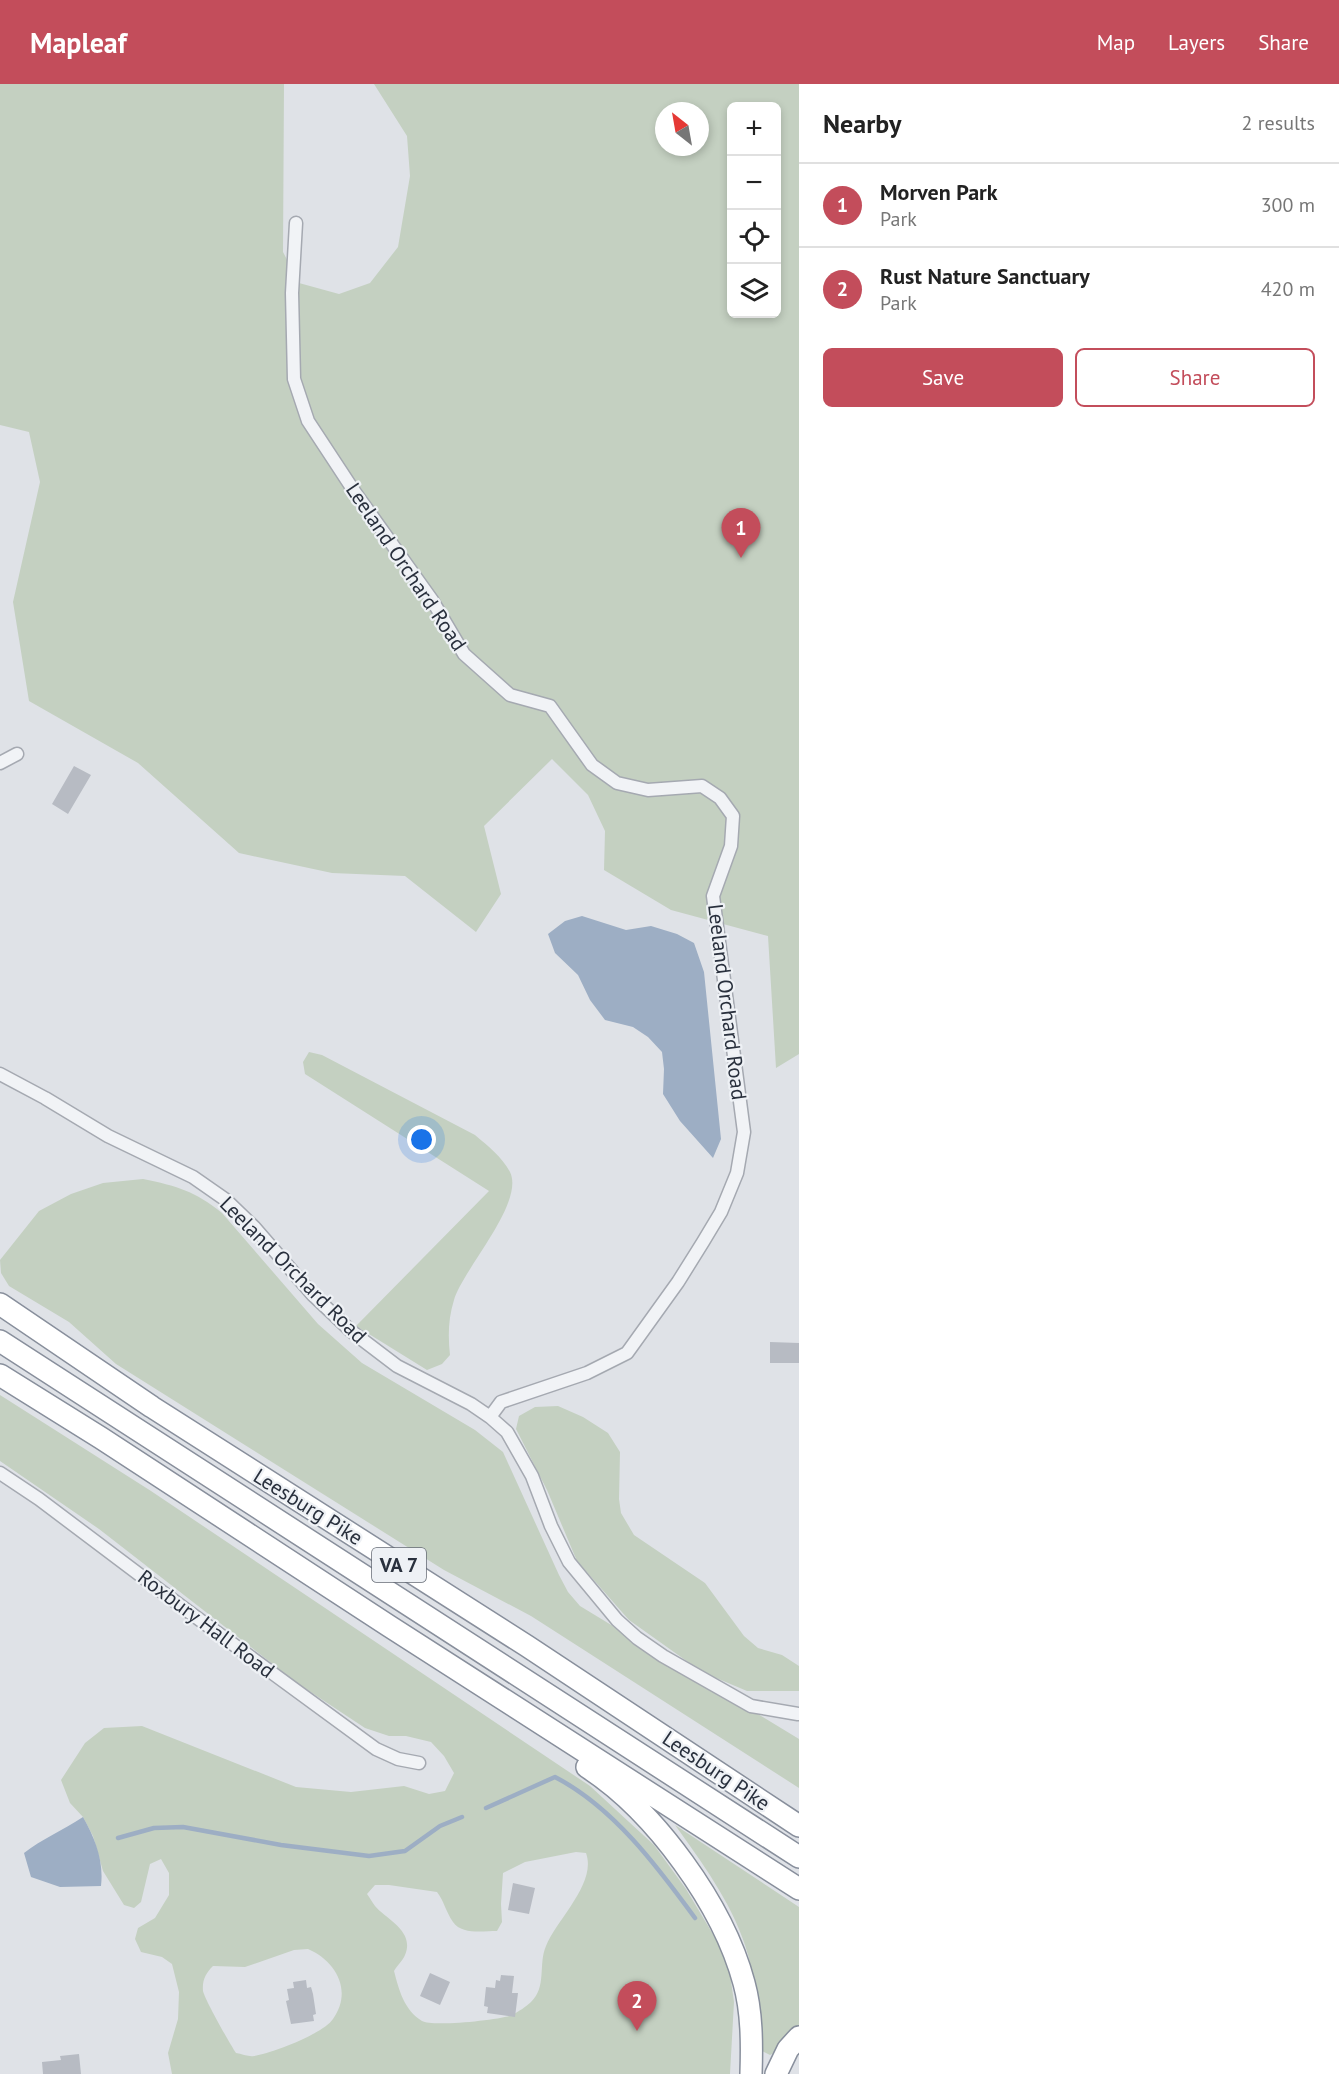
<!DOCTYPE html>
<html lang="en">
<head>
<meta charset="utf-8">
<style>
  :root { --surface:#fff; --page:#f2f2f2; --text:#222; --muted:#767676; --line:#e0e0e0; --accent:#c34d5b }
  body { margin:0; font-family:"PT Sans",sans-serif; background:var(--page); color:var(--text) }
  .controls { position:absolute; right:18px; top:18px; display:grid; overflow:hidden; border-radius:9px; box-shadow:0 3px 9px #0003 }
  .controls button { width:54px; height:54px; display:grid; place-items:center; padding:0; border:0; border-bottom:2px solid var(--line); background:var(--surface); color:var(--text); font:30px sans-serif }
  .compass { position:absolute; left:655px; top:18px; width:54px; height:54px; border-radius:50%; background:var(--surface); box-shadow:0 3px 9px #0003; rotate:329deg }
  .you { position:absolute; left:422px; top:1056px; width:21px; height:21px; margin:-15px; border:4px solid #fff; border-radius:50%; background:#1a73e8; box-shadow:0 0 0 9px #1a73e833 }
  .badge { display:grid; place-items:center; width:39px; height:39px; border-radius:50%; background:var(--accent); color:#fff; font-size:20px; font-weight:700 }
  .pin { position:absolute; translate:-50% -50px; filter:drop-shadow(0 2px 3px #0008) }
  .pin::after { content:''; position:absolute; top:32px; width:21px; height:18px; background:inherit; clip-path:polygon(0 0,100% 0,50% 100%) }
  .list { margin:0; padding:0; list-style:none }
  h2 { display:flex; justify-content:space-between; align-items:center; height:78px; margin:0; padding:0 24px; font-size:26px }
  h2 small { font-size:20px; font-weight:400; color:var(--muted) }
  .list li { display:grid; grid-template-columns:39px 1fr auto; gap:18px; align-items:center; box-sizing:border-box; height:84px; padding:0 24px; border-top:2px solid var(--line) }
  .list b { display:block; font-size:22px; white-space:nowrap }
  .list p { margin:0; font-size:20px; white-space:nowrap; color:var(--muted) }
  .list em { font-size:20px; font-style:normal; color:var(--muted) }
  .actions { display:flex; gap:12px; padding:18px 24px }
  .actions a { flex:1; padding:14px 0; border:2px solid var(--accent); border-radius:9px; text-align:center; font-size:21px; color:var(--accent) }
  .actions .main { background:var(--accent); color:#fff }
  .icon { flex:none; width:33px; height:33px; fill:none; stroke:currentColor; stroke-width:2; stroke-linecap:round; stroke-linejoin:round }
  .map { position:relative; flex:none; width:799px; height:1990px; overflow:hidden }
  header { display:flex; align-items:center; gap:36px; box-sizing:border-box; height:84px; padding:0 30px; background:var(--accent); color:#fff }
  header strong { font-size:28px }
  nav { display:flex; gap:33px; margin-inline-start:auto; font-size:21px }
  main { display:flex }
  aside { flex:1; background:var(--surface) }
  .map>svg:first-child { display:block }
  .green { fill:#c4d0c1; fill-rule:evenodd }
  .water { fill:#9daec4 }
  .lines { fill:none; stroke-linecap:round; stroke-linejoin:round }
  .stream { stroke:#9daec4; stroke-width:4.5 }
  .building { fill:#b7bbc3 }
  .street-casing { stroke:#a5a9b1; stroke-width:15 }
  .highway-casing { stroke:#888f9c; stroke-width:24 }
  .street { stroke:#f1f3f6; stroke-width:12 }
  .highway { stroke:#fff; stroke-width:21 }
  .labels { text-anchor:middle; stroke-width:4.5; stroke-linejoin:round; paint-order:stroke }
  .shield { fill:#eef1f5; stroke:#646a74; stroke-width:1.5 }
  .shield-label { font-size:20px; font-weight:bold; fill:#29303d }
  .street-label { font-size:21px; fill:#29303d; stroke:#eef1f5 }
</style>
</head>
<body>
<header>
<strong>Mapleaf</strong>
<nav><a>Map</a><a>Layers</a><a>Share</a></nav>
</header>
<main>
<div class="map">
<svg width="799" height="1990" viewBox="0 0 799 1990">
  <rect width="100%" height="100%" fill="#dfe2e7"/>
  <!-- green -->
  <path class="green" d="M0,0H284L283,168L299,199L339,210L370,199L398,163L410,92L407,52L374,0H799V970L776,984L768,852L671,826L604,786L605,747L588,711L552,675L484,742L501,810L476,848L405,792L332,789L239,769L138,679L29,617L13,518L40,398L29,348L0,341ZM732,22H776V230H732ZM664,27H700V63H664Z
    M309,968L322,971L475,1051C488,1062 502,1073 510,1088C525,1119 463,1185 454,1216C448,1235 448,1253 450,1271L442,1280L427,1286L356,1242L489,1107L305,990L303,978Z
    M143,1095C177,1102 195,1107 222,1129L318,1240L362,1279L475,1346L503,1368L559,1491L568,1508L580,1522L799,1655V1704L531,1532L444,1486L116,1280L69,1238L9,1202L1,1189L0,1176L39,1127L71,1110L103,1099Z
    M0,1311L151,1407L590,1702L654,1761L686,1805L723,1867L730,1890L734,1918L730,1990H172L168,1969L178,1935L179,1908L172,1880L162,1873L141,1868L135,1855L138,1844L155,1834L169,1811V1789L161,1775L150,1780L141,1818L134,1824L124,1821L103,1787L93,1752L83,1733L70,1719L61,1696L85,1659L104,1644L142,1642L296,1703L351,1708L404,1702L429,1710L445,1707L454,1689L444,1672L431,1658L406,1652H389L365,1644L297,1599L99,1445L0,1377ZM576,1768L586,1769C597,1799 557,1835 546,1862C538,1880 547,1903 531,1918C527,1922 518,1928 512,1931C500,1936 432,1943 422,1937C404,1926 399,1906 394,1887C397,1882 403,1876 405,1871C415,1847 387,1836 375,1822C372,1818 370,1814 367,1810L375,1801H389L437,1808C444,1817 446,1828 453,1838C462,1851 483,1847 497,1847L502,1838L501,1820L503,1789L525,1778ZM308,1865C336,1877 353,1907 333,1935C323,1950 272,1969 254,1972C249,1973 242,1970 236,1969C230,1960 205,1916 203,1907C202,1896 206,1889 213,1882L245,1883L294,1866Z
    M558,1322L583,1333L608,1349L620,1368L619,1415L621,1429L634,1451L705,1499L744,1552L758,1564L782,1571L799,1582V1607H747L702,1588L629,1536L577,1477L547,1406L516,1345L519,1332L535,1323Z
    M675,1741L799,1823V1943L780,1966L770,1971L760,1966C757,1932 756,1894 745,1861C731,1818 701,1777 675,1741Z"/>
  <!-- water -->
  <path class="water" d="M582,832L626,846L651,842L677,850L694,859L704,888L721,1055L713,1074L680,1037L663,1010L664,985L662,968L648,953L633,943L605,936L590,916L578,891L555,869L548,850L565,837Z
    M83,1733C95,1754 104,1777 101,1802L60,1803L31,1793L24,1769C42,1755 63,1746 83,1733Z"/>
  <g class="lines">
    <!-- stream -->
    <path class="stream" d="M486,1724L555,1693C613,1723 657,1782 695,1834
      M118,1754L154,1744L183,1743L281,1761L369,1772L405,1767L440,1742L462,1733"/>
  </g>
  <!-- building -->
  <path class="building" d="M74,682L91,691L68,730L52,720Z
    M770,1258L799,1259V1279H770Z
    M513,1799L535,1804L529,1830L508,1826Z
    M430,1889L450,1898L440,1921L420,1912Z
    M501,1891L514,1892L512,1909H518L515,1933L487,1929L488,1923L484,1922L486,1903L495,1904L496,1896L500,1897Z
    M306,1896L307,1904L311,1903L313,1910L316,1930L313,1931L314,1937L291,1940L286,1917L289,1916L287,1905L294,1904L293,1898Z
    M79,1970L81,1990H43L42,1978L61,1976L60,1972Z"/>
  <g class="lines">
    <!-- street casing -->
    <g class="street-casing">
      <path id="street" d="M296,139L292,209L294,295L308,337L354,407L432,516L464,570L510,611L550,622L592,681L617,699L648,706L702,702L720,714L733,732L731,762L713,812L744,1048L737,1089L721,1128L703,1158L678,1198L627,1269L587,1289L501,1318L490,1333
        M0,679L17,670
        M0,990L45,1014L108,1052L193,1093L226,1116L254,1143L313,1211L351,1247L397,1282L471,1320L490,1333L507,1348L532,1392L551,1442L569,1478L617,1536L637,1554L663,1572L751,1622L798,1630
        M0,1389L39,1415L185,1525L376,1665L398,1675L419,1679"/>
    </g>
    <!-- highway casing -->
    <g class="highway-casing">
      <path id="highway" d="M0,1220L152,1323L527,1562L799,1742
        M0,1257L799,1773
        M0,1291L101,1354L389,1542L799,1805
        M587,1683C655,1727 723,1821 744,1899C752,1928 752,1960 751,1990
        M776,1990L788,1965L799,1953"/>
    </g>
    <!-- street -->
    <use href="#street" class="street"/>
    <!-- highway -->
    <use href="#highway" class="highway"/>
  </g>
  <g class="labels">
    <!-- shield labels -->
    <rect class="shield" x="372" y="1464" width="54" height="34" rx="4.5"/>
    <g class="shield-label">
      <text x="399" y="1488">VA 7</text>
    </g>
    <!-- street labels -->
    <g class="street-label">
      <text transform="translate(406 483) rotate(56)" y="7">Leeland Orchard Road</text>
      <text transform="translate(727 918) rotate(83)" y="7">Leeland Orchard Road</text>
      <text transform="translate(293 1186) rotate(45)" y="7">Leeland Orchard Road</text>
      <text transform="translate(308 1423) rotate(32)" y="7">Leesburg Pike</text>
      <text transform="translate(206 1540) rotate(37)" y="7">Roxbury Hall Road</text>
      <text transform="translate(716 1687) rotate(34)" y="7">Leesburg Pike</text>
    </g>
  </g>
</svg>
<div class="controls">
<button>+</button>
<button>−</button>
<button><svg class="icon" aria-label="locate" viewBox="0 0 24 24"><circle cx="12" cy="12" r="6"/><path d="M12 2v4M12 18v4M2 12h4M18 12h4"/></svg></button>
<button><svg class="icon" aria-label="layers" viewBox="0 0 24 24"><path d="M12 4l9 5-9 5-9-5zM3 14l9 5 9-5"/></svg></button>
</div>
<svg class="compass" viewBox="-18 -18 36 36"><path d="M0-13l5 13h-10z" fill="#e53935"/><path d="M0 13l5-13h-10z" fill="#767676"/></svg>
<div class="you"></div>
<div class="pin badge" style="left:741px;top:474px">1</div>
<div class="pin badge" style="left:637px;top:1947px">2</div>
</div>
<aside>
<h2>Nearby<small>2 results</small></h2>
<ul class="list">
<li><span class="badge">1</span><div><b>Morven Park</b><p>Park</p></div><em>300 m</em></li>
<li><span class="badge">2</span><div><b>Rust Nature Sanctuary</b><p>Park</p></div><em>420 m</em></li>
</ul>
<div class="actions"><a class="main">Save</a><a>Share</a></div>
</aside>
</main>
</body>
</html>
